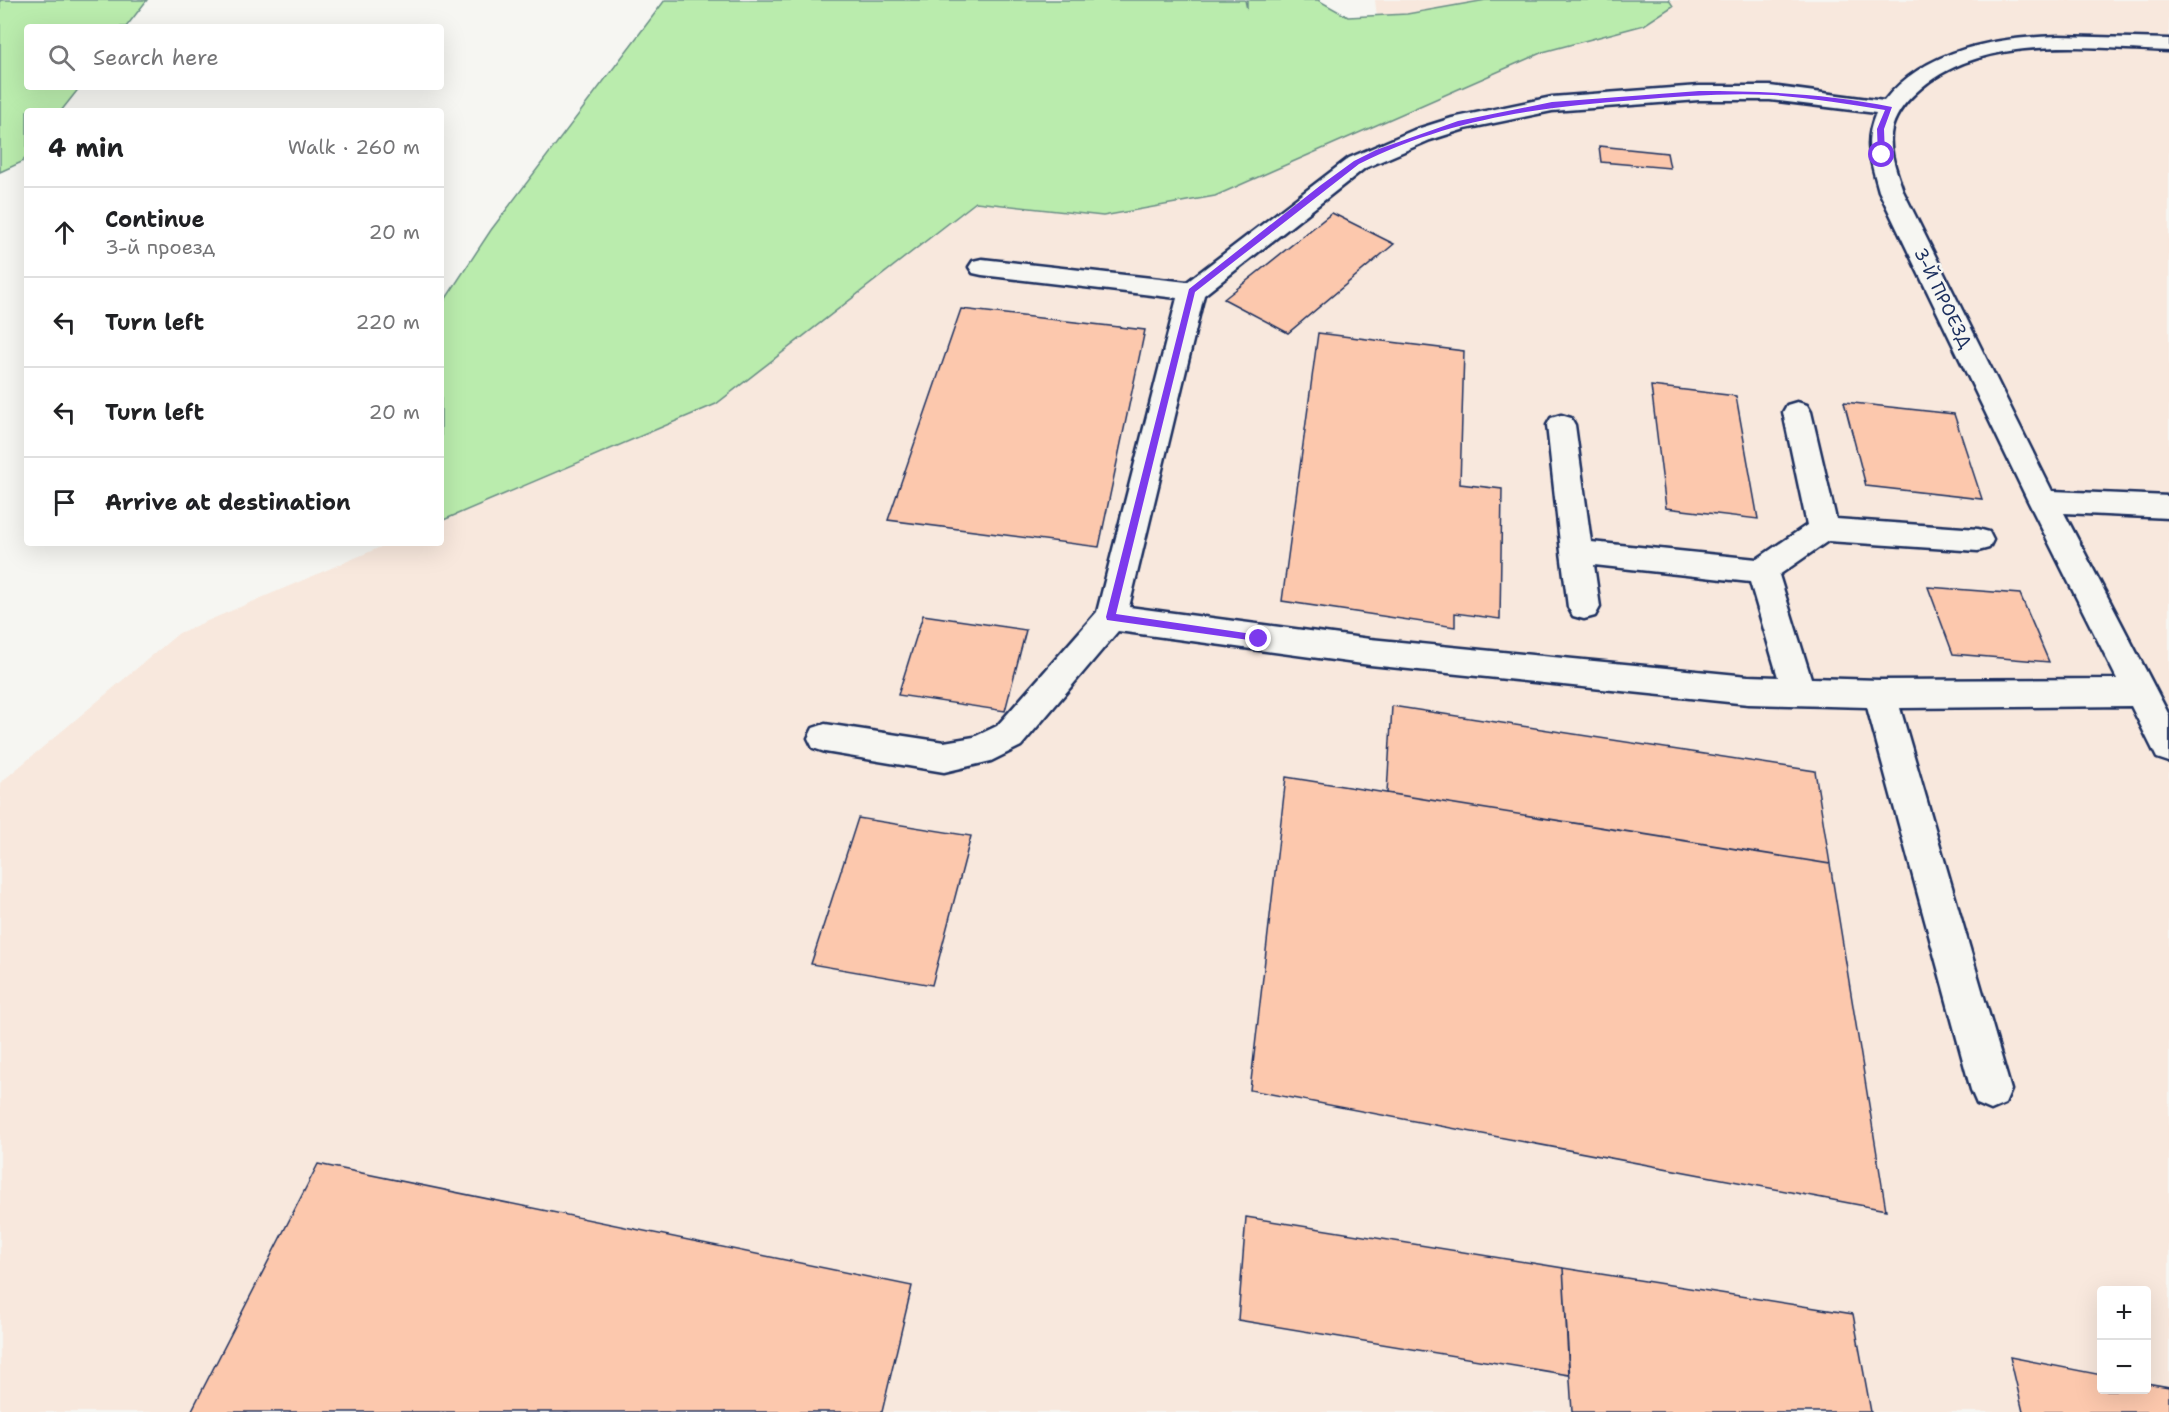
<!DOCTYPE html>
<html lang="en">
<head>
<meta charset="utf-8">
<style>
  :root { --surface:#fff; --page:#f2f2f2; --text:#202124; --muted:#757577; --line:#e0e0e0 }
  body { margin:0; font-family:"Shantell Sans",sans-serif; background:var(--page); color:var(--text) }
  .controls { position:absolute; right:18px; bottom:18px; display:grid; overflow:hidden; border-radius:6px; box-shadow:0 6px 24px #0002 }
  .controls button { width:54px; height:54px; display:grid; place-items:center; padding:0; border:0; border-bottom:2px solid var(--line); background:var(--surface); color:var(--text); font:30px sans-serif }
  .stop { position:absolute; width:18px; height:18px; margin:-14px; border:4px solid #7c3aed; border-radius:50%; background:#fff }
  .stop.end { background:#7c3aed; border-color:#fff; box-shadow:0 2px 6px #0008 }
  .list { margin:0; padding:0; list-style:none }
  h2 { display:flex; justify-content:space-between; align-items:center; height:78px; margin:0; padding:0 24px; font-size:26px }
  h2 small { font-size:20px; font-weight:400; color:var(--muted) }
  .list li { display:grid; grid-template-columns:39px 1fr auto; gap:18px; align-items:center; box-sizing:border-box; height:90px; padding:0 24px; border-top:2px solid var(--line) }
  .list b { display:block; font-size:22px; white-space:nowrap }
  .list p { margin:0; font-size:20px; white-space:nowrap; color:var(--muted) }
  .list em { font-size:20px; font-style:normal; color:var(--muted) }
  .icon { flex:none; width:33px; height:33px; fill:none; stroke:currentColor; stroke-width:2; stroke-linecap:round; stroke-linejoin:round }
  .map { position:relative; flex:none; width:2169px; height:1412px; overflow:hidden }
  .search { position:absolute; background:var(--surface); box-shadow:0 6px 24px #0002; left:24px; top:24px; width:420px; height:66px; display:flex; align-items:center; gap:15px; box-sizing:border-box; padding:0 21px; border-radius:6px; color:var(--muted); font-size:22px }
  .panel { position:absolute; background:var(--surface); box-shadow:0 6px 24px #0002; left:24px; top:108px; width:420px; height:438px; border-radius:6px }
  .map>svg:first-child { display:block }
  .built { fill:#f8e8dd; fill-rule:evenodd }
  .green { fill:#baecad; stroke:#6a8e86; stroke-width:1.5 }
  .building { fill:#fcc8ad; stroke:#1b2f5e; stroke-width:1.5 }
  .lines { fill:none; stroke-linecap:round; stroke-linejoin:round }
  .minor-casing { stroke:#1b2f5e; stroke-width:5 }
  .minor { fill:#f6f6f2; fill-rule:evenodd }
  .route { fill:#7c3aed }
  .labels { text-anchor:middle; stroke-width:5; stroke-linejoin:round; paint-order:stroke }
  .far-street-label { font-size:18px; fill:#1b2f5e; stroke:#f6f6f2 }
</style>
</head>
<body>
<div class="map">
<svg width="2169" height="1412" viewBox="0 0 2169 1412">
  <rect width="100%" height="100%" fill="#f6f6f2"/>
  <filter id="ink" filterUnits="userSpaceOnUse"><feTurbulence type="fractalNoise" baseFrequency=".0167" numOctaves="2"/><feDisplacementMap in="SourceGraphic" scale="12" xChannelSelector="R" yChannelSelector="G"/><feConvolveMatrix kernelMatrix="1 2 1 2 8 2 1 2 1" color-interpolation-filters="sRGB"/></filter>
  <g filter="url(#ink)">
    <!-- built -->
    <path class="built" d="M1375,0H2169V1412H0V783L179,633L390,543H441V521L716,404L1022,167L1389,118ZM2102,1290H2146V1390H2102Z"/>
    <!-- green -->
    <path class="green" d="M0,0H147L126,27H27V87H80L61,111H27V156L22,162L0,172Z
      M665,0H1245L1247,9V0H1318L1348,17L1407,14L1486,0H1669L1673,6L1644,25L1543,52L1215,196L1103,216L976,202L716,404L441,521V306L491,230Z"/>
    <!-- building -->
    <path class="building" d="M1599,146L1667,153L1670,168L1601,162Z
      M1332,213L1394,244L1288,333L1224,299Z
      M961,309L1145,330L1099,547L888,520Z
      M1318,333L1464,351L1460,484L1502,489L1500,619L1455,613V627L1282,601Z
      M1651,386L1736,396L1758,519L1666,508Z
      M1844,402L1954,414L1982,499L1866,486Z
      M1928,587L2020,594L2049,662L1953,654Z
      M923,615L1026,630L1005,711L898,695Z
      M1392,706L1815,771L1830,864L1387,793Z
      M1286,777L1830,864L1886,1210L1250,1090Z
      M858,818L971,836L932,985L811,964Z
      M318,1164L912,1286L882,1412H191Z
      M1246,1217L1563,1268L1569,1375L1238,1320Z
      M1563,1268L1853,1314L1871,1412H1572Z
      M2010,1357L2102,1375V1390H2146V1383L2169,1387V1412H2023Z"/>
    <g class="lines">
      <!-- minor casing -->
      <g class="minor-casing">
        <path id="minor" d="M2059,36L2169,39V51C2090,48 1986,33 1921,88C1908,99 1897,111 1892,128C1887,149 1897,172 1903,191L2052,491L2169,496V518L2064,513L2169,715V762L2157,758L2131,706L1900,708L2011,1090L2005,1104L1991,1110L1977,1104L1971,1090L1867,707L1748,704L1370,665L1118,631L1021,746L991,761L944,772L825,752L813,748L808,738L813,728L825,724L944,742L974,737L997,726L1097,612L1177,298L982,275L973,273L969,267L973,261L982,259L1187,282L1349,158L1414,130L1452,118L1552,97L1699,86H1770L1884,101C1926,48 1996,38 2059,36ZM1699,100H1770L1876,113C1863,143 1871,161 1879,191L2028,501L2117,679L1880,680L1811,678L1779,575L1828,541L1978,551L1989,548L1993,540L1989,532L1978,529L1836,519L1811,412L1807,405L1797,402L1787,405L1783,412L1807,525L1757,559L1591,542L1575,425L1571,418L1561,415L1551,418L1547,425L1561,552L1568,607L1573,616L1584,619L1595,616L1600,607L1594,565L1750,582L1778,677L1748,676L1370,639L1129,607L1204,295L1365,168L1430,140L1465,129L1552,111Z"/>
      </g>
      <!-- minor -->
      <use href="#minor" class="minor"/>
    </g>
  </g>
  <!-- route -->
  <path class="route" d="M1699,91C1764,91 1828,94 1892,107L1884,129L1885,155L1882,157L1878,155L1877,129L1885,110C1848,104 1811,98 1773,95C1727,93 1682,96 1636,100C1539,107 1448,119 1359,164L1195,292L1116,614L1259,635L1264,639L1263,642L1107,620L1106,617L1189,289L1321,185L1354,161L1376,150L1458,121L1552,102Z"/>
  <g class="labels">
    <!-- far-street labels -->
    <g class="far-street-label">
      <text transform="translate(1943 298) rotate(64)" y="6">3-Й ПРОЕЗД</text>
    </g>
  </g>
</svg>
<div class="controls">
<button>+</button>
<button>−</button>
</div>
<div class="stop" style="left:1882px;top:155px"></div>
<div class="stop end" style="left:1259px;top:639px"></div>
<div class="search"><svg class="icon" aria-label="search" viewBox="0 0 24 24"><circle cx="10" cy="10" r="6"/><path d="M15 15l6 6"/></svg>Search here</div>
<section class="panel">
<h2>4 min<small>Walk · 260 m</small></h2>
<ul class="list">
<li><svg class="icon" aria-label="ahead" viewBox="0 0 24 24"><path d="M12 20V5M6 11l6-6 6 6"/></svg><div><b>Continue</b><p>3-й проезд</p></div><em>20 m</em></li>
<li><svg class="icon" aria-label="left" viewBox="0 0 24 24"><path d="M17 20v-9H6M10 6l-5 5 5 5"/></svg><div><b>Turn left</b></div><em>220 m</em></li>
<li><svg class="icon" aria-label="left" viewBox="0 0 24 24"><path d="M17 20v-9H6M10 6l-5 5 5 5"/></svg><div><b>Turn left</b></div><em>20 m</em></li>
<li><svg class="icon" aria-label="arrive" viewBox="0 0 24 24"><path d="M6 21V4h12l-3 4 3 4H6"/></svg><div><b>Arrive at destination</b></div></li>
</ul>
</section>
</div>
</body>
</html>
